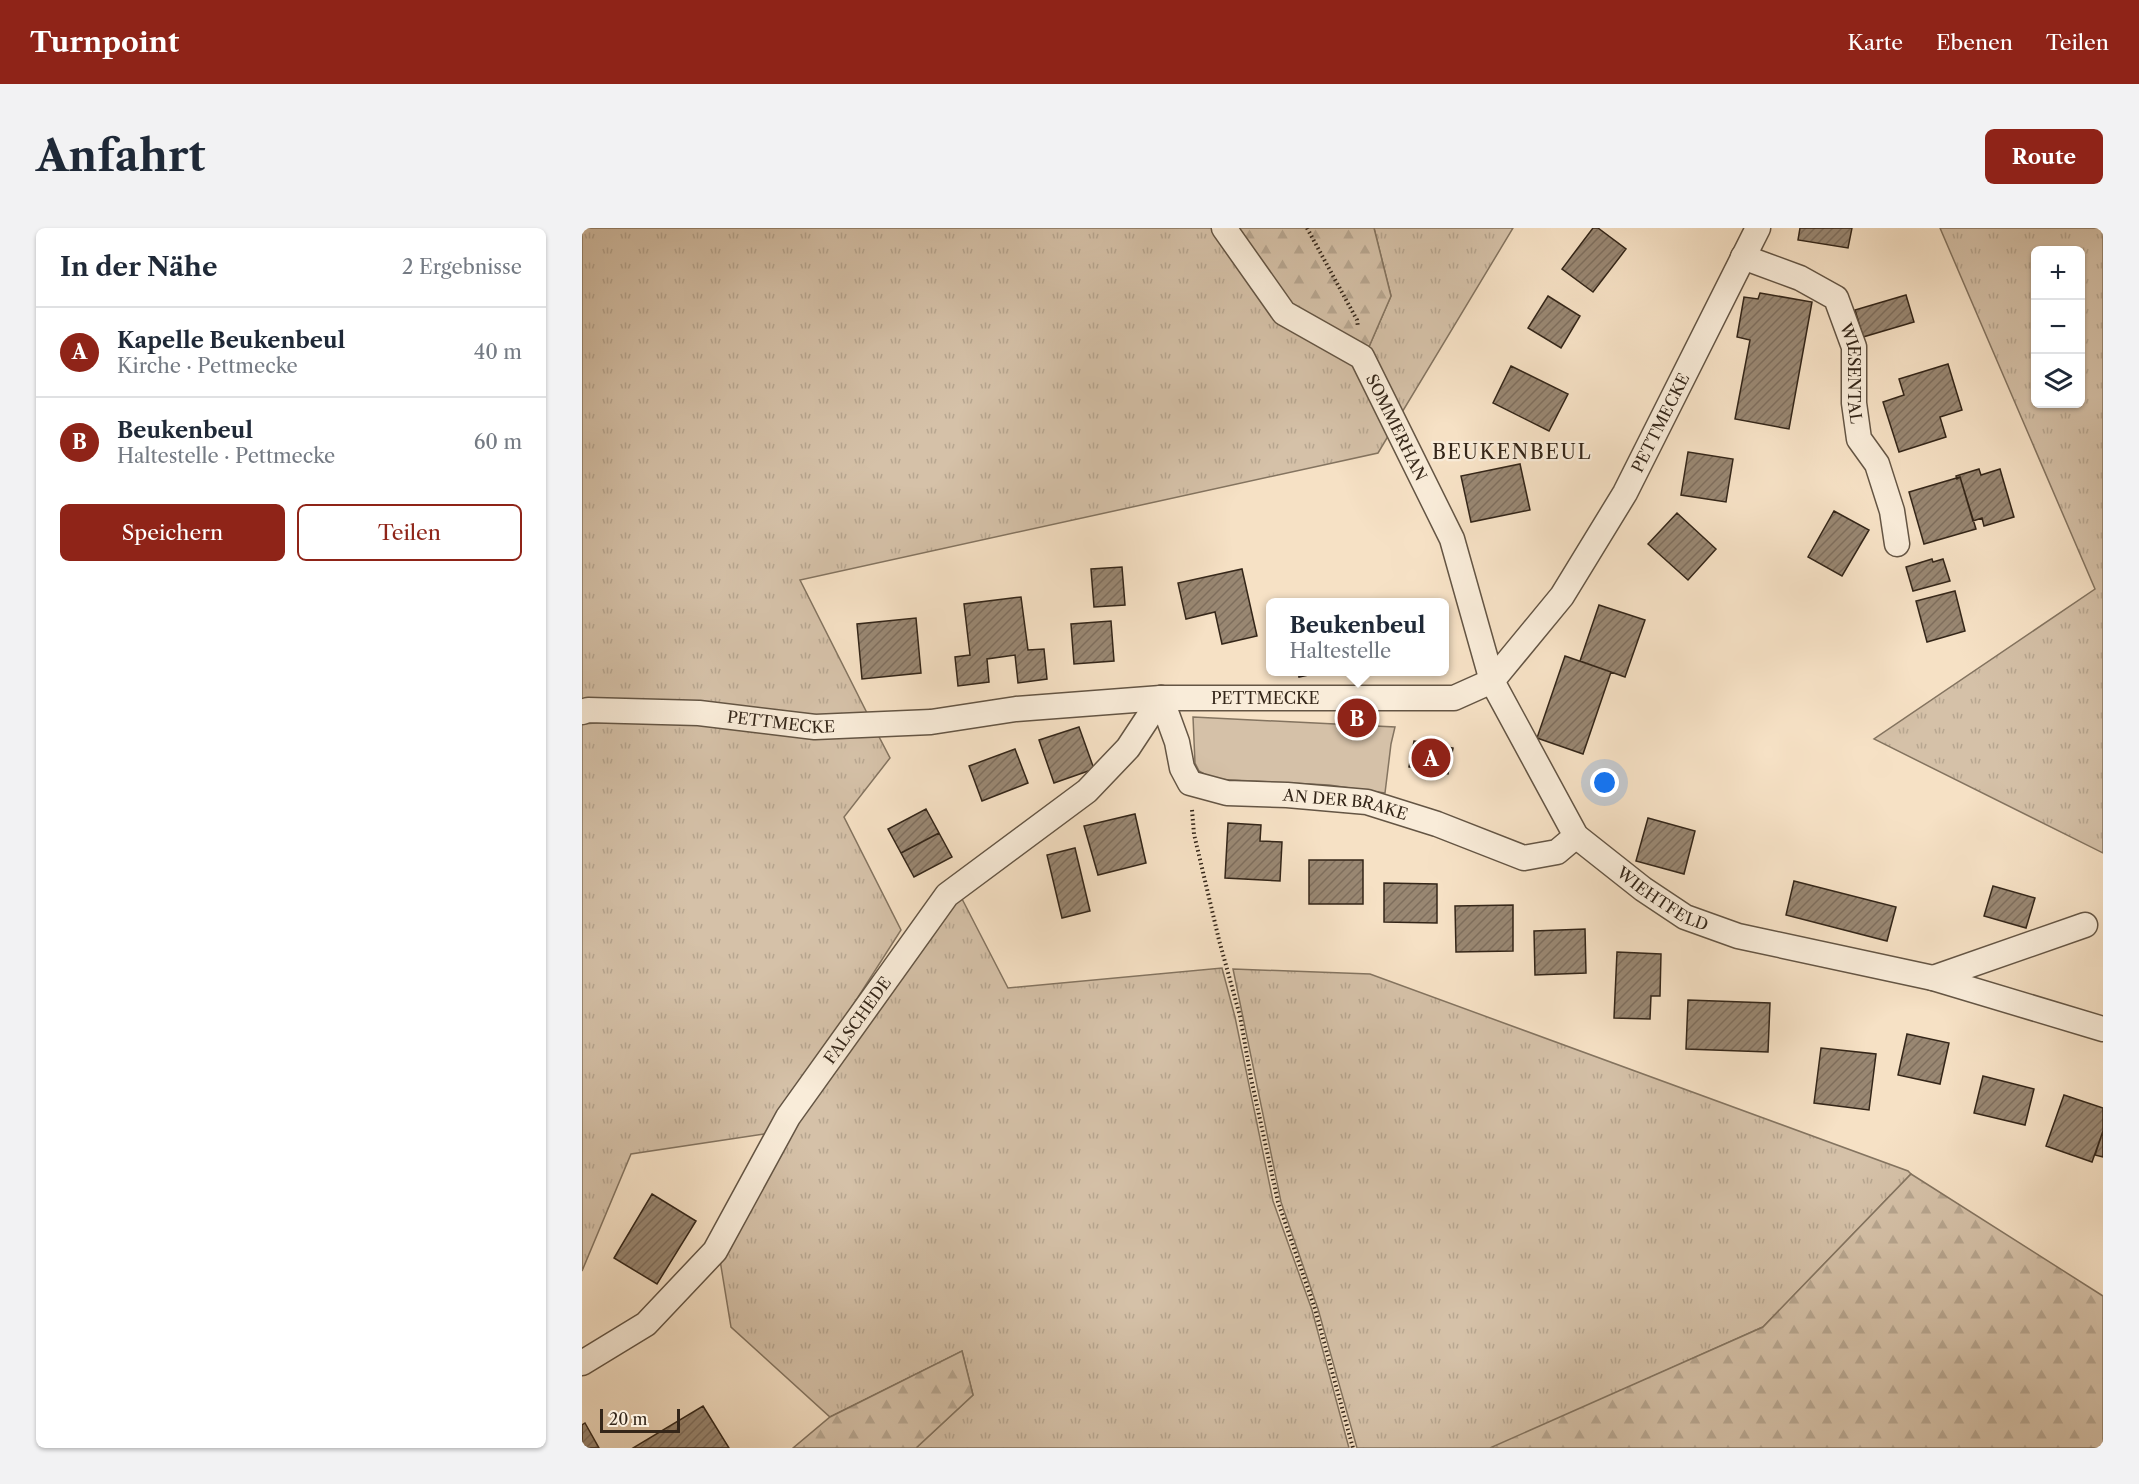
<!DOCTYPE html>
<html lang="de">
<head>
<meta charset="utf-8">
<style>
  :root { --surface:#fff; --page:#f2f2f3; --text:#1f2937; --muted:#747a83; --line:#e0e1e3; --accent:#8f2418 }
  body { margin:0; font-family:"Libre Caslon Text",serif; background:var(--page); color:var(--text) }
  .controls { position:absolute; right:18px; top:18px; display:grid; overflow:hidden; border-radius:9px; box-shadow:0 2px 4px #0004 }
  .controls button { width:54px; height:54px; display:grid; place-items:center; padding:0; border:0; border-bottom:2px solid var(--line); background:var(--surface); color:var(--text); font:30px sans-serif }
  .scale { position:absolute; left:18px; bottom:15px; width:80px; box-sizing:border-box; padding-left:6px; border:3px solid #342619; border-top:0; font-size:16px; line-height:21px; white-space:nowrap; color:#342619; -webkit-text-stroke:4px #f9ecd9; paint-order:stroke }
  .you { position:absolute; left:1023px; top:555px; width:21px; height:21px; margin:-15px; border:4px solid #fff; border-radius:50%; background:#1a73e8; box-shadow:0 0 0 9px #1a73e833 }
  .badge { display:grid; place-items:center; width:39px; height:39px; border-radius:50%; background:var(--accent); color:#fff; font-size:20px; font-weight:700 }
  .pin { position:absolute; translate:-50% -50%; border:3px solid #fff; box-shadow:0 2px 6px #0006 }
  .popup { position:absolute; left:684px; top:370px; width:183px; height:78px; box-sizing:border-box; display:grid; place-content:center; border-radius:9px; background:var(--surface); filter:drop-shadow(0 2px 4px #0005); font-size:20px; white-space:nowrap; color:var(--muted) }
  .popup b { font-size:22px; color:var(--text) }
  .popup::after { content:''; position:absolute; left:50%; top:100%; margin-left:-12px; border:12px solid transparent; border-top-color:var(--surface) }
  .list { margin:0; padding:0; list-style:none }
  h2 { display:flex; justify-content:space-between; align-items:center; height:78px; margin:0; padding:0 24px; font-size:26px }
  h2 small { font-size:20px; font-weight:400; color:var(--muted) }
  .list li { display:grid; grid-template-columns:39px 1fr auto; gap:18px; align-items:center; box-sizing:border-box; height:90px; padding:0 24px; border-top:2px solid var(--line) }
  .list b { display:block; font-size:22px; white-space:nowrap }
  .list p { margin:0; font-size:20px; white-space:nowrap; color:var(--muted) }
  .list em { font-size:20px; font-style:normal; color:var(--muted) }
  .actions { display:flex; gap:12px; padding:18px 24px }
  .actions a { flex:1; padding:14px 0; border:2px solid var(--accent); border-radius:9px; text-align:center; font-size:21px; color:var(--accent) }
  .actions .main { background:var(--accent); color:#fff }
  .icon { flex:none; width:33px; height:33px; fill:none; stroke:currentColor; stroke-width:2; stroke-linecap:round; stroke-linejoin:round }
  .map { position:relative; flex:none; width:1521px; height:1220px; overflow:hidden; border-radius:9px }
  header { display:flex; align-items:center; gap:36px; box-sizing:border-box; height:84px; padding:0 30px; background:var(--accent); color:#fff }
  header strong { font-size:28px }
  nav { display:flex; gap:33px; margin-inline-start:auto; font-size:21px }
  .intro { display:flex; align-items:center; justify-content:space-between; box-sizing:border-box; height:144px; padding:0 36px }
  h1 { margin:0; font-size:42px }
  .button { padding:15px 27px; border-radius:9px; background:var(--accent); color:#fff; font-size:21px; font-weight:700 }
  main { display:flex; gap:36px; padding:0 36px }
  aside { flex:1; background:var(--surface); border-radius:9px; box-shadow:0 2px 4px #0004 }
  .map>svg:first-child { display:block }
  .grass { fill:url(#grass-tufts); stroke:#847460; stroke-width:1.5; fill-rule:evenodd }
  .forest { fill:url(#forest-firs); stroke:#847460; stroke-width:1.5 }
  .park { fill:#d5c1a8; stroke:#847460; stroke-width:1.5 }
  .building { fill:url(#building-hatch); stroke:#342619; stroke-width:1.5 }
  .lines { fill:none; stroke-linecap:round; stroke-linejoin:round }
  .street-casing { stroke:#645544; stroke-width:27 }
  .path { stroke:#342619; stroke-width:4; stroke-dasharray:1.5 3; stroke-linecap:butt }
  .street { stroke:#f9ecd9; stroke-width:24 }
  .labels { text-anchor:middle; stroke-width:4.5; stroke-linejoin:round; paint-order:stroke }
  .street-label { font-size:16px; fill:#342619; stroke:#f9ecd9 }
  .quarter-label { font-size:20px; letter-spacing:1.5px; fill:#342619; stroke:#f9ecd9 }
</style>
</head>
<body>
<header>
<strong>Turnpoint</strong>
<nav><a>Karte</a><a>Ebenen</a><a>Teilen</a></nav>
</header>
<div class="intro"><h1>Anfahrt</h1><a class="button">Route</a></div>
<main>
<aside>
<h2>In der Nähe<small>2 Ergebnisse</small></h2>
<ul class="list">
<li><span class="badge">A</span><div><b>Kapelle Beukenbeul</b><p>Kirche · Pettmecke</p></div><em>40 m</em></li>
<li><span class="badge">B</span><div><b>Beukenbeul</b><p>Haltestelle · Pettmecke</p></div><em>60 m</em></li>
</ul>
<div class="actions"><a class="main">Speichern</a><a>Teilen</a></div>
</aside>
<div class="map">
<svg width="1521" height="1220" viewBox="0 0 1521 1220">
  <defs>
    <pattern id="grass-tufts" width="24" height="20" patternUnits="userSpaceOnUse" patternTransform="scale(1.5)"><rect width="24" height="20" fill="#d5c1a8"/><path d="M3 7l-1-3M5 7V3M7 7l1-3M15 17l-1-3M17 17v-4M19 17l1-3" fill="none" stroke="#b7a690"/></pattern>
    <pattern id="forest-firs" width="22" height="20" patternUnits="userSpaceOnUse" patternTransform="scale(1.5)"><rect width="22" height="20" fill="#d5c1a8"/><path d="M5 1l3.5 6h-7zM16 11l3.5 6h-7z" fill="#b7a690"/></pattern>
    <pattern id="building-hatch" width="6" height="6" patternUnits="userSpaceOnUse" patternTransform="scale(1.5)"><rect width="6" height="6" fill="#998772"/><path d="M-1 1l2-2M0 6l6-6M5 7l2-2" fill="none" stroke="#7e6e5d"/></pattern>
  </defs>
  <rect width="100%" height="100%" fill="#f6e1c5"/>
  <filter id="stains"><feTurbulence type="fractalNoise" baseFrequency=".00333" numOctaves="4"/><feColorMatrix values="0 0 0 0 .2 0 0 0 0 .09 0 0 0 0 .02 0 0 0 .5 -.17"/></filter>
  <radialGradient id="worn" r=".72"><stop offset=".6" stop-color="#630" stop-opacity="0"/><stop offset="1" stop-color="#630" stop-opacity=".3"/></radialGradient>
  <!-- grass -->
  <path class="grass" d="M0,0H638L776,132L811,200L796,225L218,352L287,489L0,479Z
    M792,0H931L816,191L783,128L809,68Z
    M1358,0H1521V625L1292,511L1513,361ZM1454,22H1498V176H1454Z
    M42,493L295,505L308,530L262,589L319,702L189,905L49,926L0,1043V496Z
    M378,667L426,760L640,740L653,789L691,973L730,1082L767,1220H334L391,1167L380,1123L248,1189L149,1099L137,1026L211,892Z
    M651,741L788,746L1326,943L1329,946L1181,1099L911,1220H775L736,1081L699,974Z"/>
  <!-- forest -->
  <path class="forest" d="M645,0H792L809,68L783,128L704,83Z
    M1329,946L1521,1068V1220H908L1181,1099Z
    M380,1123L391,1167L334,1220H211L248,1189Z"/>
  <!-- park -->
  <path class="park" d="M611,489L813,499L809,516L803,565L747,557L631,551L617,543L613,535Z"/>
  <!-- building -->
  <path class="building" d="M1011,0H1016L1044,21L1011,64L980,41Z
    M1218,0H1270L1266,20L1216,12Z
    M1178,65L1230,74L1207,201L1153,191L1168,112L1155,109L1162,69L1176,71Z
    M1324,67L1332,94L1281,109L1273,82Z
    M966,68L998,88L979,120L946,100Z
    M1366,136L1380,182L1358,189L1364,209L1317,224L1301,174L1322,167L1317,151Z
    M929,138L986,166L967,203L911,175Z
    M1106,224L1151,231L1144,274L1099,267Z
    M938,236L948,282L889,294L879,248Z
    M1397,241L1399,247L1418,241L1432,289L1402,298L1400,290L1391,293L1378,249L1375,251L1374,248Z
    M1378,249L1394,301L1342,316L1327,264Z
    M1252,283L1287,302L1260,348L1226,329Z
    M1095,285L1134,321L1106,352L1066,316Z
    M1350,331L1351,334L1361,331L1368,353L1331,363L1324,339Z
    M540,339L543,377L512,379L509,341Z
    M660,341L675,408L640,416L633,384L604,391L596,355Z
    M1373,363L1383,403L1345,414L1334,373Z
    M439,369L446,422L462,421L465,451L436,455L433,427L405,431L407,454L376,458L373,429L388,427L382,376Z
    M1017,377L1063,392L1043,449L998,433Z
    M334,390L339,445L280,451L275,396Z
    M529,393L532,433L492,436L489,396Z
    M983,428L1029,444L1001,526L955,510Z
    M716,444H740L717,449Z
    M497,499L512,541L472,555L457,512Z
    M832,513L871,520L866,546L827,539Z
    M433,521L446,555L400,573L387,538Z
    M344,581L357,605L319,625L306,601Z
    M553,586L564,635L516,647L502,598Z
    M1066,590L1113,603L1102,646L1054,633Z
    M646,595L679,597L678,613L700,614L698,653L643,650Z
    M357,605L370,629L332,649L319,625Z
    M493,620L508,683L480,690L465,627Z
    M727,632H781V676H727Z
    M1212,653L1314,679L1305,713L1204,687Z
    M802,655L855,656V695L802,694Z
    M1411,658L1453,670L1444,700L1402,688Z
    M931,677V723L874,724L873,678Z
    M1003,701L1004,745L953,747L952,703Z
    M1035,724L1079,726L1078,768H1069L1068,791L1032,790Z
    M1106,772L1188,775L1186,824L1104,821Z
    M1325,806L1367,815L1358,856L1316,847Z
    M1239,820L1294,826L1287,882L1232,875Z
    M1401,848L1452,861L1443,897L1392,885Z
    M1482,867L1521,880V903L1510,934L1464,918Z
    M1521,903V929L1513,927Z
    M70,966L114,993L75,1056L32,1030Z
    M121,1178L147,1220H51Z
    M3,1195L17,1220H0V1197Z"/>
  <g class="lines">
    <!-- street casing -->
    <g class="street-casing">
      <g id="street">
        <path id="s1" d="M642,0L702,85L780,129L870,311L910,453L994,608L1061,661L1103,689L1156,708L1351,750L1521,801"/>
        <path id="s2" d="M1161,29L1218,50L1254,70L1272,119V175L1277,211L1295,236L1310,283L1315,316"/>
        <path id="s3" d="M579,470L595,514L600,540L608,555L645,565L705,567L785,574L855,596L942,630L975,624L994,608"/>
        <path id="s4" d="M0,484L6,482L117,485L233,499L349,494L434,481L579,470H872L910,453L980,368L1043,265L1176,0"/>
        <path d="M1351,750L1503,697"/>
        <path id="s5" d="M0,1135L64,1096L133,1023L206,889L365,667L505,563L546,520L579,470"/>
      </g>
    </g>
    <!-- path -->
    <path class="path" d="M725,0L775,92L776,99
      M610,582L612,606L637,712L658,788L669,850L696,974L733,1081L771,1220"/>
    <!-- street -->
    <use href="#street" class="street"/>
  </g>
  <g class="labels">
    <!-- street labels -->
    <g class="street-label">
      <text dy="6" stroke="none"><textPath href="#s2" startOffset="180">WIESENTAL</textPath></text>
      <text dy="6" stroke="none"><textPath href="#s4" startOffset="1226">PETTMECKE</textPath></text>
      <text dy="6" stroke="none"><textPath href="#s1" startOffset="272">SOMMERHAN</textPath></text>
      <text dy="6" stroke="none"><textPath href="#s4" startOffset="686">PETTMECKE</textPath></text>
      <text dy="6" stroke="none"><textPath href="#s4" startOffset="200">PETTMECKE</textPath></text>
      <text dy="6" stroke="none"><textPath href="#s3" startOffset="248">AN DER BRAKE</textPath></text>
      <text dy="6" stroke="none"><textPath href="#s1" startOffset="828">WIEHTFELD</textPath></text>
      <text dy="6" stroke="none"><textPath href="#s5" startOffset="447">FALSCHEDE</textPath></text>
    </g>
    <!-- quarter labels -->
    <g class="quarter-label">
      <text x="930" y="231">BEUKENBEUL</text>
    </g>
  </g>
  <rect width="100%" height="100%" filter="url(#stains)"/>
  <rect width="100%" height="100%" fill="url(#worn)"/>
</svg>
<div class="controls">
<button>+</button>
<button>−</button>
<button><svg class="icon" aria-label="layers" viewBox="0 0 24 24"><path d="M12 4l9 5-9 5-9-5zM3 14l9 5 9-5"/></svg></button>
</div>
<div class="scale">20 m</div>
<div class="you"></div>
<div class="pin badge" style="left:849px;top:530px">A</div>
<div class="pin badge" style="left:775px;top:490px">B</div>
<div class="popup"><b>Beukenbeul</b>Haltestelle</div>
</div>
</main>
</body>
</html>
